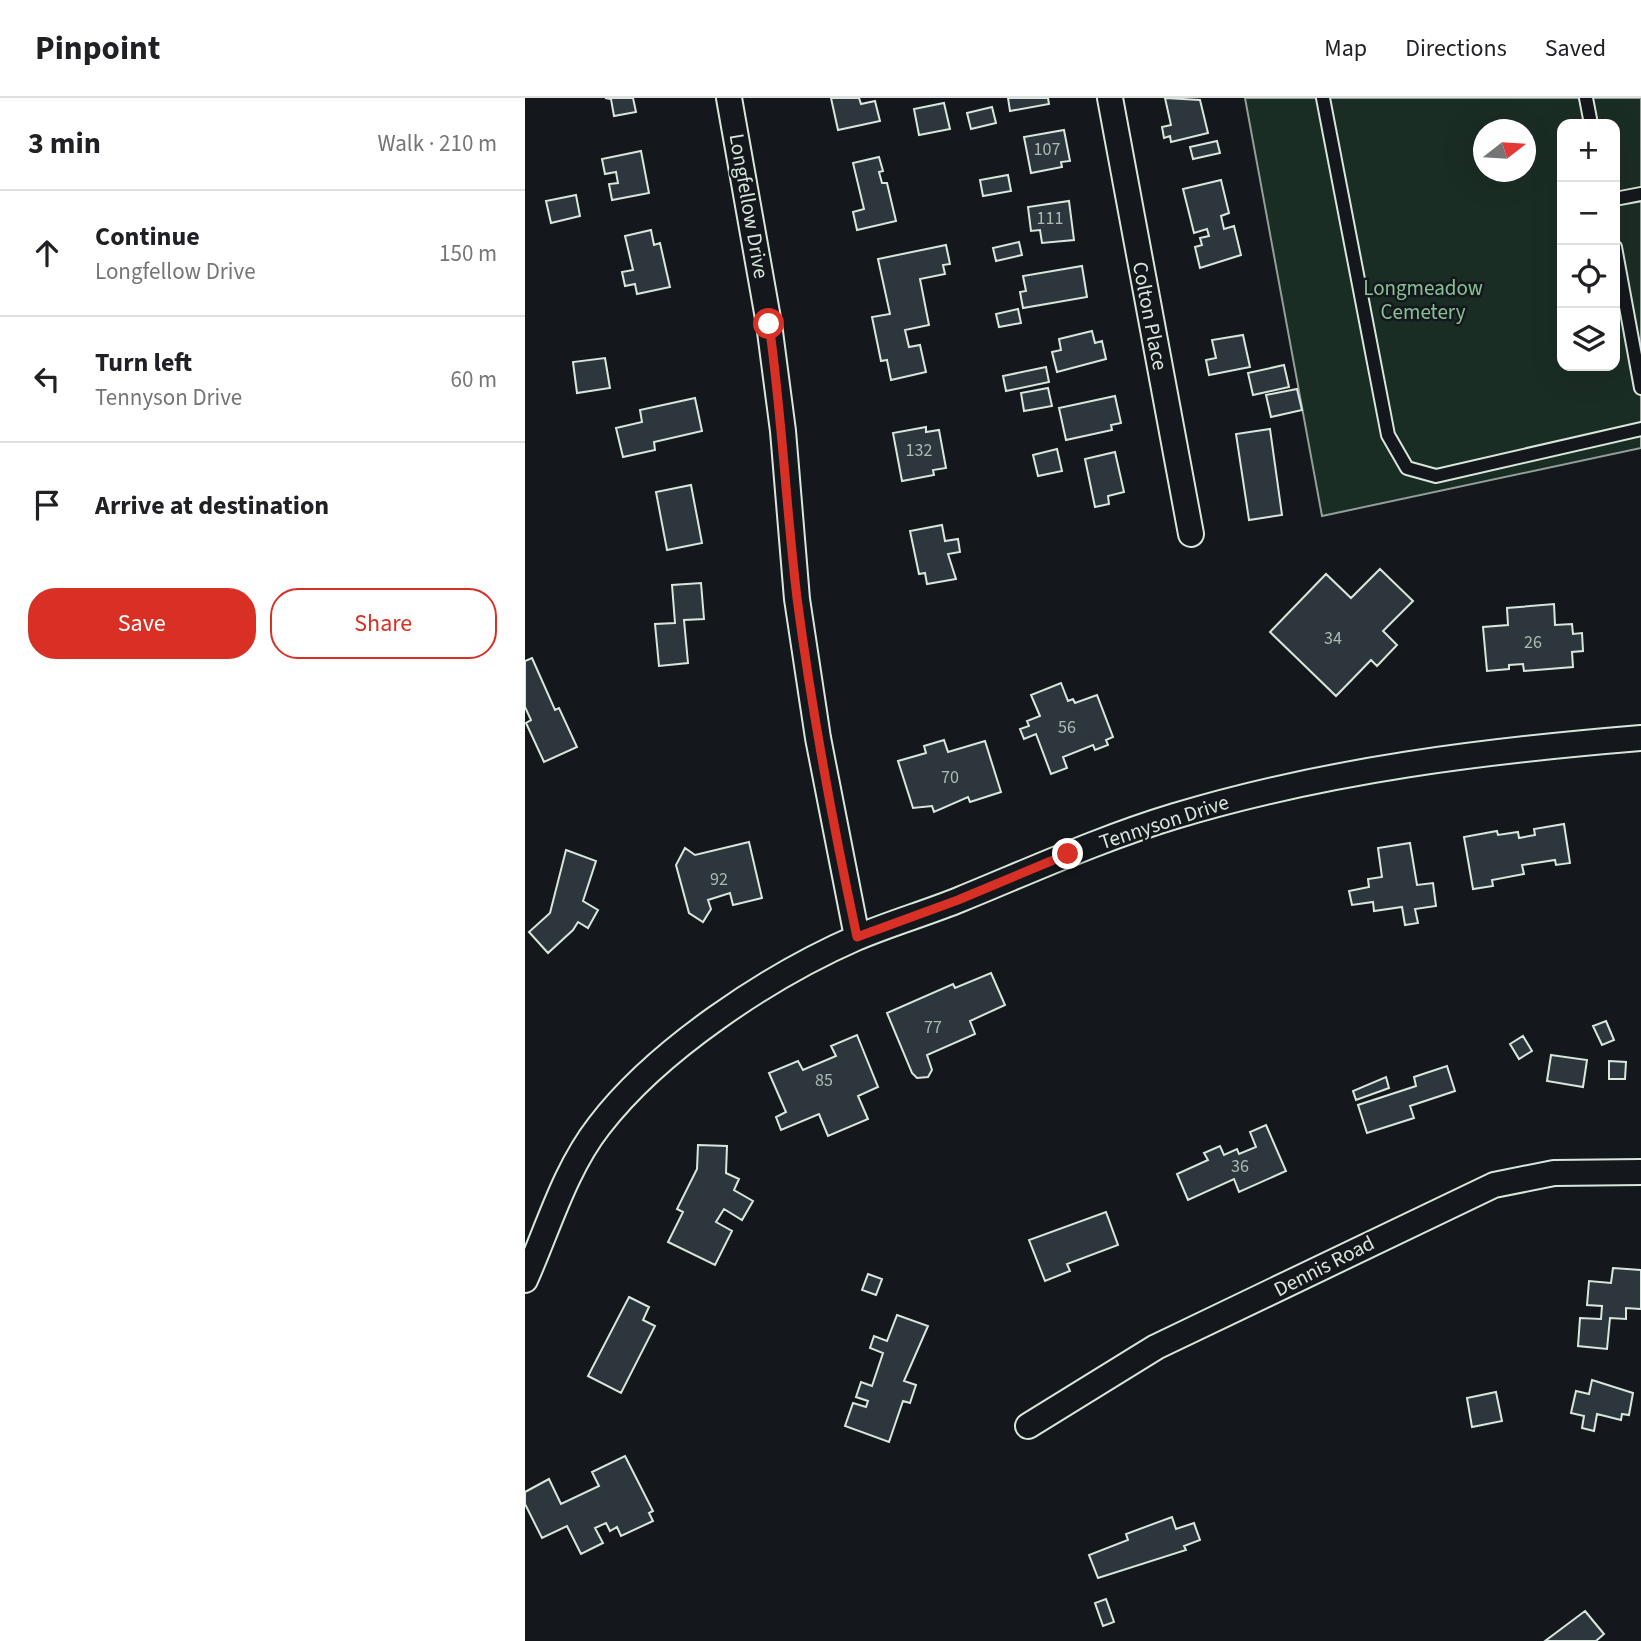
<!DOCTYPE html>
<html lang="en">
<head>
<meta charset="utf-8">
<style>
  :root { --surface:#fff; --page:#f6f6f6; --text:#202124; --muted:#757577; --line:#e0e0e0; --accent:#d93025 }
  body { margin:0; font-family:"Source Sans 3",sans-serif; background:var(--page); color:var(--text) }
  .controls { position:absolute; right:21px; top:21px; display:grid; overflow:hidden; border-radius:14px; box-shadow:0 7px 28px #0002 }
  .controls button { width:63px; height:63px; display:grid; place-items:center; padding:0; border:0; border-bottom:2px solid var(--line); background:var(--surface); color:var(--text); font:35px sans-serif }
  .compass { position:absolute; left:948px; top:21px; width:63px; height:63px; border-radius:50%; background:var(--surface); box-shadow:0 7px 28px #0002; rotate:73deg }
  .stop { position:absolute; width:21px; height:21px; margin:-16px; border:5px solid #d93025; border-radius:50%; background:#fff }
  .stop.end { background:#d93025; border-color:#fff; box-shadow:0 2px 7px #0008 }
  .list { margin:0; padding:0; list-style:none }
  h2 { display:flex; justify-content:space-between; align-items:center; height:91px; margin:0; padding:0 28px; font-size:30px }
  h2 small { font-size:23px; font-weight:400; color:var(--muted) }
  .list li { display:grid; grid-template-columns:46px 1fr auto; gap:21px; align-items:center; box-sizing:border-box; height:126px; padding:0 28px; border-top:2px solid var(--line) }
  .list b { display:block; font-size:26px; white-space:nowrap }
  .list p { margin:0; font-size:23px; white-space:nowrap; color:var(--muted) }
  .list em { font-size:23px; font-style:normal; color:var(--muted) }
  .actions { display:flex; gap:14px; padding:21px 28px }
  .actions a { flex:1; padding:16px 0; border:2px solid var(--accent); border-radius:28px; text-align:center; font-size:24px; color:var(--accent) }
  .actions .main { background:var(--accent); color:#fff }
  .icon { flex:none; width:38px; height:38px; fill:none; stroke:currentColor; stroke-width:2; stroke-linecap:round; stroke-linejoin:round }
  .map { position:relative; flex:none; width:1116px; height:1543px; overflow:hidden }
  header { display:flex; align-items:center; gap:42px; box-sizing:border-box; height:98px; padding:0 35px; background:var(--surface); border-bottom:2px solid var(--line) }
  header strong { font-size:33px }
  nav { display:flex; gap:38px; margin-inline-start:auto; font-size:24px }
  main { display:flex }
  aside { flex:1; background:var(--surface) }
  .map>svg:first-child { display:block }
  .green { fill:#1a2d24; stroke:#939e99; stroke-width:2; fill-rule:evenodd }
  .building { fill:#2c363c; stroke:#d8e6dc; stroke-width:2 }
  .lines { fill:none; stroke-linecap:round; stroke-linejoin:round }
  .lane-casing { stroke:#d8e6dc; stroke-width:16 }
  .street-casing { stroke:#d8e6dc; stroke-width:28 }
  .lane { stroke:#14181c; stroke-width:12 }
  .street { stroke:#14181c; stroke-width:24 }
  .route { stroke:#d93025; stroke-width:9 }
  .labels { text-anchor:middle; stroke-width:5; stroke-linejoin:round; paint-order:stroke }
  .number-label { font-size:18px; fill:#adbab4 }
  .street-label { font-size:21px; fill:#d8e6dc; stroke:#14181c }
  .park-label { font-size:21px; fill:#8ac095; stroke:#14181c }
</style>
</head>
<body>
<header>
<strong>Pinpoint</strong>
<nav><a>Map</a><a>Directions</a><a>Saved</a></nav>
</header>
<main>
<aside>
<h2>3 min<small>Walk · 210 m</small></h2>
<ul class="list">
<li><svg class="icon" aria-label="ahead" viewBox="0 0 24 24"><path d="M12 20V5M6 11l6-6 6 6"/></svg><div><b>Continue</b><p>Longfellow Drive</p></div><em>150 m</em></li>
<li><svg class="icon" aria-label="left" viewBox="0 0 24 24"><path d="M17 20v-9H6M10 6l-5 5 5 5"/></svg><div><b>Turn left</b><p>Tennyson Drive</p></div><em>60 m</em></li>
<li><svg class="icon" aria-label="arrive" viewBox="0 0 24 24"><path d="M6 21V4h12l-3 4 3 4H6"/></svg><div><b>Arrive at destination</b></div></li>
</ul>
<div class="actions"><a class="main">Save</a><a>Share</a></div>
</aside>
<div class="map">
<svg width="1116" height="1543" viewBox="0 0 1116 1543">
  <rect width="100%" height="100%" fill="#14181c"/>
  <!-- green -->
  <path class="green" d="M720,0H1116V350L797,418ZM1037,26H1090V268H1037ZM958,32H1000V74H958Z"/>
  <!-- building -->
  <path class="building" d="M80,0H108L111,14L89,18L86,1Z
    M306,0H334L336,6L350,3L355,23L313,32Z
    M483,0H523L524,6L485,13Z
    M640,0L675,2L683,35L646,44L645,38L639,40L637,29L646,27Z
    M419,5L425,31L394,37L389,11Z
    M467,9L471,25L446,31L442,15Z
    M539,32L545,63L536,64L537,69L506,75L499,39Z
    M692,43L695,55L668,61L665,49Z
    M116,53L124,95L87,102L84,86L93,85L91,74L80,76L77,61Z
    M354,59L358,73L354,74L357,85H362L371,123L332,132L328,114L339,111L328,65Z
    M483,77L486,93L458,98L455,82Z
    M696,82L704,115L696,118L699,131L709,128L716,157L675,170L670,149L677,147L675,140L684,138L682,131L669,135L658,91Z
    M51,97L55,118L26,125L21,103Z
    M544,103L549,142L517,145L515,132L506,133L503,109Z
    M126,132L129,147L135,145L145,189L112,196L110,186L100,188L97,174L108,172L100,138Z
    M494,144L497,157L471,163L468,150Z
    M421,147L425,166L418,167L420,176L395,181L404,227L380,232L384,249L395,247L401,274L366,282L362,262L356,263L347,219L365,216L353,161Z
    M557,168L562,199L498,210L495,194L501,193L498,178Z
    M493,211L496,225L474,229L471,216Z
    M567,233L570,245L577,243L581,261L532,274L527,254L536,252L534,241Z
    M718,237L725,269L684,277L681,262L691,260L687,242Z
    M80,260L85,290L52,295L48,264Z
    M759,267L764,289L728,297L723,275Z
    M521,269L524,284L481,293L478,278Z
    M523,290L527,308L499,313L496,295Z
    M772,291L777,312L746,319L741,297Z
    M590,298L596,325L586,327L587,332L541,342L534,310Z
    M170,300L177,333L129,344L130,352L98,359L91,330L117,324L115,312Z
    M401,329V334L414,332L421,370L408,372L409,377L377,383L368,335Z
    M745,331L757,417L724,422L711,336Z
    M532,351L537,373L513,378L508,357Z
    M590,354L599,394L583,398L584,406L570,409L560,361Z
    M166,387L177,445L142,452L131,394Z
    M417,427L420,443L433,441L435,454L423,456L431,481L402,486L400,475L394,476L385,433Z
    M855,471L888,503L858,533L872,547L852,568L846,562L811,598L745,534L801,476L826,500Z
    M176,485L179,521L159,522L163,565L134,568L130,526L150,525L147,487Z
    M1029,506L1030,527L1047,526L1048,536L1057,535L1058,553L1047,554L1048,569L999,573L998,566L984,567V571L962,573L958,529L983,527L982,510Z
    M7,560L30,612L34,610L52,649L19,664L1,625L6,622L0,609V563Z
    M536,585L543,603L548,601L550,605L572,597L588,639L581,642L583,647L570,652L568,647L538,659L542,670L526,676L511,636L499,641L495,631L504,628L502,623L515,618L506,597Z
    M419,642L423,654L460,643L476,694L445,704L443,699L409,714L407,708L388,710L373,663L401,655L399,648Z
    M1039,726L1045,765L1031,767L1030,762L997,767L999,776L967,782L968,788L948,791L939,739L972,733L973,737L993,734L994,740L1010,737L1009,731Z
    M224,744L237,800L208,807L205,795L183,802L186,811L178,824L164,815L151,767L160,750L170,757Z
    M885,745L892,787L908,785L911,808L890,811L893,825L880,827L877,809L849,813L848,804L827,807L824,793L844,789L843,781L857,779L853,750Z
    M41,752L71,763L58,803L73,812L63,830L53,824L48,832L23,855L4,834L25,815Z
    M466,875L480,907L445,923L450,936L402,957L407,972L403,979L392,980L387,975L362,915L428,886L430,890Z
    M1081,923L1089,942L1077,947L1068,928Z
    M332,937L353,989L333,998L343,1021L303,1038L294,1016L256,1032L251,1019L261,1014L244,975L273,963L278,972L311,958L306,948Z
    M998,938L1007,953L994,961L985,946Z
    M1026,957L1062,962L1058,989L1022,983Z
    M1084,963L1101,964L1100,981H1084Z
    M922,968L930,993L885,1008L889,1020L842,1035L833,1007L891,988L889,979Z
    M861,979L864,990L831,1002L828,993Z
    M741,1027L761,1073L714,1094L709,1081L663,1102L652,1076L683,1062L679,1055L695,1048L699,1057L712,1051L714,1056L731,1049L725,1034Z
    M173,1047L202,1048L201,1075L214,1081L209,1092L228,1103L217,1122L199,1111L191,1124L207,1133L190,1167L143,1144L158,1114L152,1111L172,1071Z
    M581,1114L593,1147L542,1166L545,1173L520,1183L504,1142Z
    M1088,1170L1116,1172V1211L1101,1210V1221L1085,1220L1082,1251L1053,1248L1055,1220L1076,1221L1077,1208L1062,1207L1064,1183L1086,1185Z
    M343,1176L357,1181L351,1197L337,1192Z
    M104,1199L124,1209L118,1222L130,1228L96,1295L63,1278Z
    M372,1217L403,1228L379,1283L391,1287L385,1305L378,1303L364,1344L320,1328L328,1305L341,1309L343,1303L331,1299L336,1284L347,1288L358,1255L345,1250L349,1238L362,1243Z
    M1067,1282L1108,1295L1104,1317L1097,1316L1096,1322L1072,1316L1069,1333L1057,1330L1059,1318L1046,1315L1051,1293L1064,1296Z
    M971,1294L977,1323L947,1329L942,1300Z
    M100,1358L128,1413L124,1415L128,1423L96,1438L92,1429L85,1433L81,1425L70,1430L78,1445L56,1456L42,1428L17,1440L0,1406V1394L24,1381L36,1406L74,1388L67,1374Z
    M647,1419L651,1431L669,1425L675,1442L659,1448L661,1452L573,1480L564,1457L603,1442L601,1436Z
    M581,1501L589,1524L578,1528L570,1505Z
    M1060,1513L1079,1536L1071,1543H1020Z"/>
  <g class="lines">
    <!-- lane casing -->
    <g class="lane-casing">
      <path id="lane" d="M798,0L863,337L882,370L911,378L1116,331
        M1061,0L1066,26
        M1090,101L1116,96
        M1090,149L1116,290"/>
    </g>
    <!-- street casing -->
    <g class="street-casing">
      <path id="street" d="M204,0L244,226L258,333L272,501L293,640L332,839
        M585,0L666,436
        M0,1182C23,1131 39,1073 74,1028C132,952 244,878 331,840C366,825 402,815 436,801C507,772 577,740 650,718C803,672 958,653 1116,640
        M503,1328L631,1249L969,1087L1029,1075L1116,1074"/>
    </g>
    <!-- lane -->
    <use href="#lane" class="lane"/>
    <!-- street -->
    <use href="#street" class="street"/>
  </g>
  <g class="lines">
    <!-- route -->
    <path class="route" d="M244,226C257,317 261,409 272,500C287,614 308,727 332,839L433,802L543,756"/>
  </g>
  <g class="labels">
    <!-- number labels -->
    <g class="number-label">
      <text x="522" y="57">107</text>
      <text x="525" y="126">111</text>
      <text x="394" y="358">132</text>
      <text x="808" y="546">34</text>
      <text x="1008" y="550">26</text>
      <text x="542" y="635">56</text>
      <text x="425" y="685">70</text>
      <text x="194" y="787">92</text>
      <text x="408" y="935">77</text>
      <text x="299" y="988">85</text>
      <text x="715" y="1074">36</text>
    </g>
    <!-- street labels -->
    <g class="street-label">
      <text transform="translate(224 108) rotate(80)" y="7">Longfellow Drive</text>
      <text transform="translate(625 218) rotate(79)" y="7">Colton Place</text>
      <text transform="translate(639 724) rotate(-18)" y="7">Tennyson Drive</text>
      <text transform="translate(799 1168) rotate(-27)" y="7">Dennis Road</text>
    </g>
    <!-- park labels -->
    <g class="park-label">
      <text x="898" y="197">Longmeadow<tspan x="898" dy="24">Cemetery</tspan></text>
    </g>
  </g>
</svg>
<div class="controls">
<button>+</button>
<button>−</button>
<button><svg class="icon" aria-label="locate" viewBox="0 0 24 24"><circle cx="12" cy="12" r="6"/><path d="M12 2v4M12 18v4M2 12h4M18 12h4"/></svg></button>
<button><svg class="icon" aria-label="layers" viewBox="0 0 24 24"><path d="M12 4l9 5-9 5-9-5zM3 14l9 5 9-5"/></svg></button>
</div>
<svg class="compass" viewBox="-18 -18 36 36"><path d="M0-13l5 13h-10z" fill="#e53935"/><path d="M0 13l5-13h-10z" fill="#757577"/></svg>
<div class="stop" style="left:244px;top:226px"></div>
<div class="stop end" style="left:543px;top:756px"></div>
</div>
</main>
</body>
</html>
